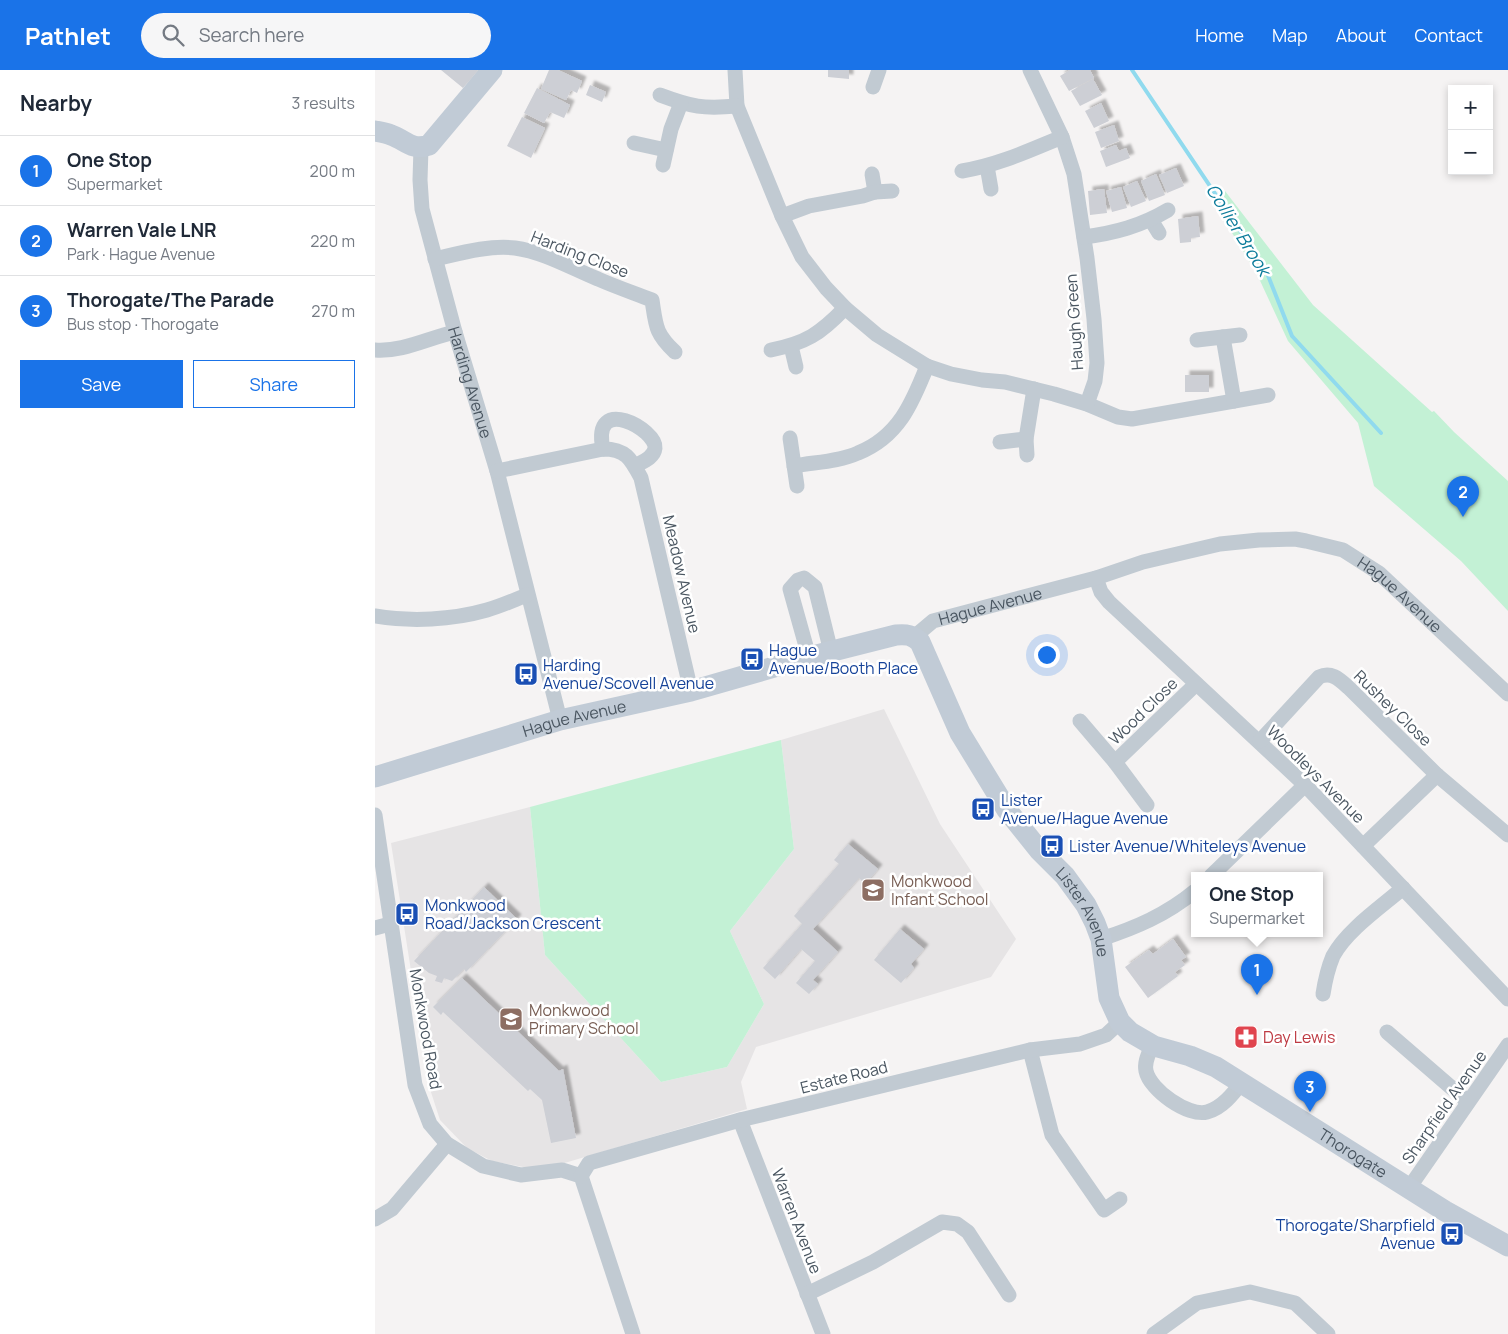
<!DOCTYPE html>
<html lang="en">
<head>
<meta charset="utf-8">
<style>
  :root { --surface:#fff; --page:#f6f6f7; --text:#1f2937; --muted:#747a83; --line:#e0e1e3; --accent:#1a73e8 }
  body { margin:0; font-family:Manrope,sans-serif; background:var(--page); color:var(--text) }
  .controls { position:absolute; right:15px; top:15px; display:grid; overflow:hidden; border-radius:0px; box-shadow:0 2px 8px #0003 }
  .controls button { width:45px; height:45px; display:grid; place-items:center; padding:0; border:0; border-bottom:1px solid var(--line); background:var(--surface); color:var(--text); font:25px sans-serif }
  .you { position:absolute; left:671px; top:584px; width:18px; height:18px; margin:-12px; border:4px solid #fff; border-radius:50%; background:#1a73e8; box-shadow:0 0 0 8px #1a73e833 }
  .badge { display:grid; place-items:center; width:32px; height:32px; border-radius:50%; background:var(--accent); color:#fff; font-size:16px; font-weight:700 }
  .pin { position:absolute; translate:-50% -41px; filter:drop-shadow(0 1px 2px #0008) }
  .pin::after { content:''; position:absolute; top:26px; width:18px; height:15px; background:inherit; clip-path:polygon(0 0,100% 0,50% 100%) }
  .popup { position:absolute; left:816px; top:802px; width:132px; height:65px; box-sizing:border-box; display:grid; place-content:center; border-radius:0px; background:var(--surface); filter:drop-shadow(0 1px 4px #0005); font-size:16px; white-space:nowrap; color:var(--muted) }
  .popup b { font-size:19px; color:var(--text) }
  .popup::after { content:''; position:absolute; left:50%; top:100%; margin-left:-10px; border:10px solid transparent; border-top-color:var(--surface) }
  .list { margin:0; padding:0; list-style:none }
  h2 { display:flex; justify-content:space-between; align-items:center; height:65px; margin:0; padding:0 20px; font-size:21px }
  h2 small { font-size:16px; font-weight:400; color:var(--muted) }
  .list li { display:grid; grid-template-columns:32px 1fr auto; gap:15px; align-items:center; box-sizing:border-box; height:70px; padding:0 20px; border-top:1px solid var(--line) }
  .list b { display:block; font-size:19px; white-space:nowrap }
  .list p { margin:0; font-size:16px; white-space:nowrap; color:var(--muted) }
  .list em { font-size:16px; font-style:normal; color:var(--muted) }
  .actions { display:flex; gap:10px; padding:15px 20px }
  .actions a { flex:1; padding:11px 0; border:1px solid var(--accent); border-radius:0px; text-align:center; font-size:18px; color:var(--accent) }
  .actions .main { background:var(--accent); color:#fff }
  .icon { flex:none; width:28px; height:28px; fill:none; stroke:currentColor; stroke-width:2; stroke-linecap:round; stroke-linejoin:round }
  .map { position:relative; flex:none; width:1133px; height:1264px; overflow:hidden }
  header { display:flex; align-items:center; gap:30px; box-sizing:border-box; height:70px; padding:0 25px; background:var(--accent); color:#fff }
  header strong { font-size:24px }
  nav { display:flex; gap:28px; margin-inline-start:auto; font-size:18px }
  .search { width:350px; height:45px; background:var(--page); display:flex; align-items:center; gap:12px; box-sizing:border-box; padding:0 18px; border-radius:28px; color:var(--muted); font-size:19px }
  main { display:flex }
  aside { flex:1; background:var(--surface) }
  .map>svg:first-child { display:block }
  .education { fill:#e6e4e5 }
  .green { fill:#c3f1d5 }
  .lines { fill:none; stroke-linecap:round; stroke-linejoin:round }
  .stream { stroke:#90daee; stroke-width:4 }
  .building { fill:#cdcfd5; filter:url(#shadow) }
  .street { stroke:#c1cad2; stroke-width:15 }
  .secondary { stroke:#c1cbd6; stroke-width:21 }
  .labels { text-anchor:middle; stroke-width:5; stroke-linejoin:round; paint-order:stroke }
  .street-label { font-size:16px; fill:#4a5661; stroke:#fff }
  .transit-label { font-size:16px; fill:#164399; stroke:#fff; text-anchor:start }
  .education-label { font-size:16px; fill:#785e54; stroke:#fff; text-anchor:start }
  .health-label { font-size:16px; fill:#be3a42; stroke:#fff; text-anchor:start }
  .water-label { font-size:18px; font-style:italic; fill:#0c7c9b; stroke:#fff }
</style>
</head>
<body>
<header>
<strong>Pathlet</strong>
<div class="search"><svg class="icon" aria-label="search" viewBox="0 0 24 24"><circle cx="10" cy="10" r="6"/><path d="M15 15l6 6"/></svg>Search here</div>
<nav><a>Home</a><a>Map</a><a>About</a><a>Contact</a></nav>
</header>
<main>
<aside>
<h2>Nearby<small>3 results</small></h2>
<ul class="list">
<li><span class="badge">1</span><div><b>One Stop</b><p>Supermarket</p></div><em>200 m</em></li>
<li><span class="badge">2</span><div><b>Warren Vale LNR</b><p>Park · Hague Avenue</p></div><em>220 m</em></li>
<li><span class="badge">3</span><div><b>Thorogate/The Parade</b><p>Bus stop · Thorogate</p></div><em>270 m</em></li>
</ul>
<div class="actions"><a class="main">Save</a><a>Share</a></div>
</aside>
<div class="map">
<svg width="1133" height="1264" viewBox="0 0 1133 1264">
  <defs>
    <filter id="shadow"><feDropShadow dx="4.5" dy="-4.5" stdDeviation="1" flood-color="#0004"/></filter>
  </defs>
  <rect width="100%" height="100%" fill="#f5f3f3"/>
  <!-- education -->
  <path class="education" d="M509,639L565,754L641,869L616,907L381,977L366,1012L372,1039L176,1097H148L117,1091L92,1078L65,1050L54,1016L16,773L155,737L170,885L286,1012L352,997L389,934L355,861L419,779L406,670Z"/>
  <!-- green -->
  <path class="green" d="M850,121L938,235L1057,342L1059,341L1079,362L1133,411V541L1086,491L999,416L983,353L913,271L881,202L840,135Z
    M406,670L419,779L355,861L389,934L352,997L286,1012L170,885L155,737Z"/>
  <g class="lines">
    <!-- stream -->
    <path class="stream" d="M757,0L890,198L917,266L1006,363"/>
  </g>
  <!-- building -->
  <path class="building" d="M66,0H103L88,18Z
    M174,0H183L207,11L202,23L196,20L191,30L166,19Z
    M453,0H474V9L453,7Z
    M695,0H715L719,8L694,21L685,6Z
    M718,9L727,25L705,36L696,21Z
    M215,15L231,22L227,32L211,25Z
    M162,18L195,35L189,48L175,42L169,53L149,43Z
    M726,33L734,51L719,58L710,41Z
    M147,47L170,58L156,88L132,76Z
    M739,55L744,71L726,78L720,62Z
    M741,75L744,81L751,78L755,88L731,97L725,81Z
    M801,98L809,116L792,123L784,105Z
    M781,104L790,125L774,131L766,111Z
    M762,111L771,131L756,137L748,117Z
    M746,117L752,138L737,142L731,121Z
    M729,119L732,143L715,145L713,121Z
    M823,146L825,167L816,168V172L805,173L803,149Z
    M810,305H834V322H810Z
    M473,774L503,799L490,814L484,808L438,859L463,882L438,910L443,914L434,924L421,913L440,891L426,879L400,909L388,898L427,854L419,846L464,794L459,790Z
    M109,817L142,849L91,902L89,899L77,911L69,908L67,913L60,911L62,906L54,903L39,891Z
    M525,859L549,879L536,894L539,898L526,913L499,890Z
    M798,869L811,887L806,890L810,895L800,902L803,906L773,928L750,897L774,880L778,884Z
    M87,908L184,1001L188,999L201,1068L176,1073L167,1030L155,1019L153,1021L68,942L66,945L58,937Z"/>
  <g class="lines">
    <!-- street -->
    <g class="street">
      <path d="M360,0L362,36L407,146L427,187L451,218L470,238L502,265L552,296L576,304L607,310L630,312L679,324L712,334L743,347L757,349L893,325"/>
      <path d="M655,0L687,67L699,104L712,188L719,249L722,293L720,311L712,334"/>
      <path d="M498,17L504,0"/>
      <path d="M285,25C317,37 328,39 362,36"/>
      <path d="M259,73L291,80"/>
      <path id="s1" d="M46,78L45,110L47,139L80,262L122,401L185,650"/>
      <path d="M288,95L296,59L306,33"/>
      <path d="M612,96L616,119"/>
      <path d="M587,101C623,95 653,81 687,67"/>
      <path d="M497,104L500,122"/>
      <path d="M407,146L434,136L488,126L500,122L517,121"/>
      <path d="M776,150L784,163"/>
      <path d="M709,167C740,163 766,156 793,140"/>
      <path d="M60,189C86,183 114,175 140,178C169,182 196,198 223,209C241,217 259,223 277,230C281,256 280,263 300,282"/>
      <path d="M848,267L859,331"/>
      <path d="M822,270L865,265"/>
      <path d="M416,276L421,297"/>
      <path d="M0,280C28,282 53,268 80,262"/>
      <path d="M396,280C431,273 445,264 470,238"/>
      <path d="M415,368L422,416"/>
      <path d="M625,372L651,369"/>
      <path d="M228,379C216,323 282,360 280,378C279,388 267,392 260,396"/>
      <path d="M652,385L651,369L659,319"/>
      <path d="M419,396C440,392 463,392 483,383C523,367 537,334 552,296"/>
      <path d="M122,401L228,379C251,379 256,389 266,408L316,621"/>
      <path d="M721,508L726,522L734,532L930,715L1133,929"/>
      <path d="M0,546C36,552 77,550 112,540C126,536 139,530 152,525"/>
      <path id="s2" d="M539,567L558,551L721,508L768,492L845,474L884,470L920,469L931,471L968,480L1004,503L1133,624"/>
      <path d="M434,587L415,519L423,510L429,508L440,517L456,582"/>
      <path d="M705,651L740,692L772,735"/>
      <path d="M885,671L944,607C957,601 965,610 974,618L1062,705L1133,765"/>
      <path d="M740,692L821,614"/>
      <path d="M0,745L40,1015L55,1054L72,1074L108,1096L146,1105L187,1100L206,1106L258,1264"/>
      <path d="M988,776L1062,705"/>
      <path d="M836,806L930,715"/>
      <path d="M0,858L15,854"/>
      <path d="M726,869C760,858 791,845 820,821"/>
      <path d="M948,924C950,911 953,898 958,886C972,860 1006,837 1028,818"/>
      <path d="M1012,962L1093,1032"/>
      <path d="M777,975C774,983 769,992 771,1001C775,1020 813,1047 832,1042C847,1038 858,1024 867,1012"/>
      <path d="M655,980L677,1065L729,1140L745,1129"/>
      <path d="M365,1050L448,1264"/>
      <path d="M206,1106L214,1093L365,1050L655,980L705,974L731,965L745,952"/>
      <path d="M1034,1118L1133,975"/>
      <path d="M0,1149L17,1139L72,1074"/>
      <path d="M432,1224L498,1192L567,1152L582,1154L593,1162L634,1225"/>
      <path d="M779,1264L822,1233L875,1222L920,1233L953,1264"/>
    </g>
    <!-- secondary -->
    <g class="secondary">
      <path d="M0,61C5,62 11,63 16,65C31,70 36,81 54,75L117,0"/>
      <path id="s3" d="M0,707L185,650L316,621L434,587L521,565C532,564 537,565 545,572L585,663L632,740L664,780L690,806L711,835L720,853L726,869L734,928L745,952L755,962L779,976L815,986L841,997L1070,1141L1133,1176"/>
    </g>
  </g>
  <!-- icons -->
  <defs>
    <g id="bus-square" transform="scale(1.25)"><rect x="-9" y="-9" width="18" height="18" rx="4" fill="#1a4fb4" stroke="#fff"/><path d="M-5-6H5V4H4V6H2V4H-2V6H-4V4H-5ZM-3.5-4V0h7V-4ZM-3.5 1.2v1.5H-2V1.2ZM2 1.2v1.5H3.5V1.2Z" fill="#fff"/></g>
    <g id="school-square" transform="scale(1.25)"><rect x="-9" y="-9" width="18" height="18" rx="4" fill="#8d6e63" stroke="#fff"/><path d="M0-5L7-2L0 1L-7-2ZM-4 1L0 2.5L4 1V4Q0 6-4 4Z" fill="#fff"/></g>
    <g id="pharmacy-square" transform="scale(1.25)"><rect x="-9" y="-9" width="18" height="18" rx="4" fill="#e0444e" stroke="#fff"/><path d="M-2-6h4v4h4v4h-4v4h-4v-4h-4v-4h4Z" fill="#fff"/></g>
  </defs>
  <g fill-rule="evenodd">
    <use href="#bus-square" x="377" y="589"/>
    <use href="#bus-square" x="151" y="604"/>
    <use href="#bus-square" x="608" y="739"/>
    <use href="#bus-square" x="677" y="776"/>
    <use href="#school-square" x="498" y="820"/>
    <use href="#bus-square" x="32" y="844"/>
    <use href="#school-square" x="136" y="949"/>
    <use href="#pharmacy-square" x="871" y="967"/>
    <use href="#bus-square" x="1077" y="1164"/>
  </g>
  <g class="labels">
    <!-- street labels -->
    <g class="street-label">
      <text transform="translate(205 184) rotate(21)" y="6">Harding Close</text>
      <text transform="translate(699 252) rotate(-94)" y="6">Haugh Green</text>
      <text dy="6" stroke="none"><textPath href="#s1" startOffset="241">Harding Avenue</textPath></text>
      <text transform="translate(307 504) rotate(77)" y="6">Meadow Avenue</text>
      <text dy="6" stroke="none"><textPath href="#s2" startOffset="519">Hague Avenue</textPath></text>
      <text dy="6" stroke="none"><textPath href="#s2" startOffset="84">Hague Avenue</textPath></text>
      <text transform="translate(1018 638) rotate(44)" y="6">Rushey Close</text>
      <text transform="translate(768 641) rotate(-44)" y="6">Wood Close</text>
      <text dy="6" stroke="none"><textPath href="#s3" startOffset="208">Hague Avenue</textPath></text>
      <text transform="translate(941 704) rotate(45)" y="6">Woodleys Avenue</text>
      <text dy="6" stroke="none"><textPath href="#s3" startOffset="885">Lister Avenue</textPath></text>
      <text transform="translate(51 959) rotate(80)" y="6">Monkwood Road</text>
      <text transform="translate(469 1007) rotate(-14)" y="6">Estate Road</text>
      <text transform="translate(1069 1037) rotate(-55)" y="6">Sharpfield Avenue</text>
      <text dy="6" stroke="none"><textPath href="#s3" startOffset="1272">Thorogate</textPath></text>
      <text transform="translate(422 1151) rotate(69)" y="6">Warren Avenue</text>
    </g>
    <!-- transit labels -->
    <g class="transit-label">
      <text x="394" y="586">Hague<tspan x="394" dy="18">Avenue/Booth Place</tspan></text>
      <text x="168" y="601">Harding<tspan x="168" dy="18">Avenue/Scovell Avenue</tspan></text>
      <text x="626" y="736">Lister<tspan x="626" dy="18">Avenue/Hague Avenue</tspan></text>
      <text x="694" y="782">Lister Avenue/Whiteleys Avenue</text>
      <text x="50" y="841">Monkwood<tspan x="50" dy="18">Road/Jackson Crescent</tspan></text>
      <text x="1060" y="1161" text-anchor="end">Thorogate/Sharpfield<tspan x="1060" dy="18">Avenue</tspan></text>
    </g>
    <!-- education labels -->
    <g class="education-label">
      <text x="516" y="817">Monkwood<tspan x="516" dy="18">Infant School</tspan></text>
      <text x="154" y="946">Monkwood<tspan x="154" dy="18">Primary School</tspan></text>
    </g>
    <!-- health labels -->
    <g class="health-label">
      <text x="888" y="973">Day Lewis</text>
    </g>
    <!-- water labels -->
    <g class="water-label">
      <text transform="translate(863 160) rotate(58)" y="6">Collier Brook</text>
    </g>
  </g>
</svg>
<div class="controls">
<button>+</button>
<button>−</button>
</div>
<div class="you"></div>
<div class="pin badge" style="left:882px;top:925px">1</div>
<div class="popup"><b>One Stop</b>Supermarket</div>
<div class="pin badge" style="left:1088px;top:447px">2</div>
<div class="pin badge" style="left:935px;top:1042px">3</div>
</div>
</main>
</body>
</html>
